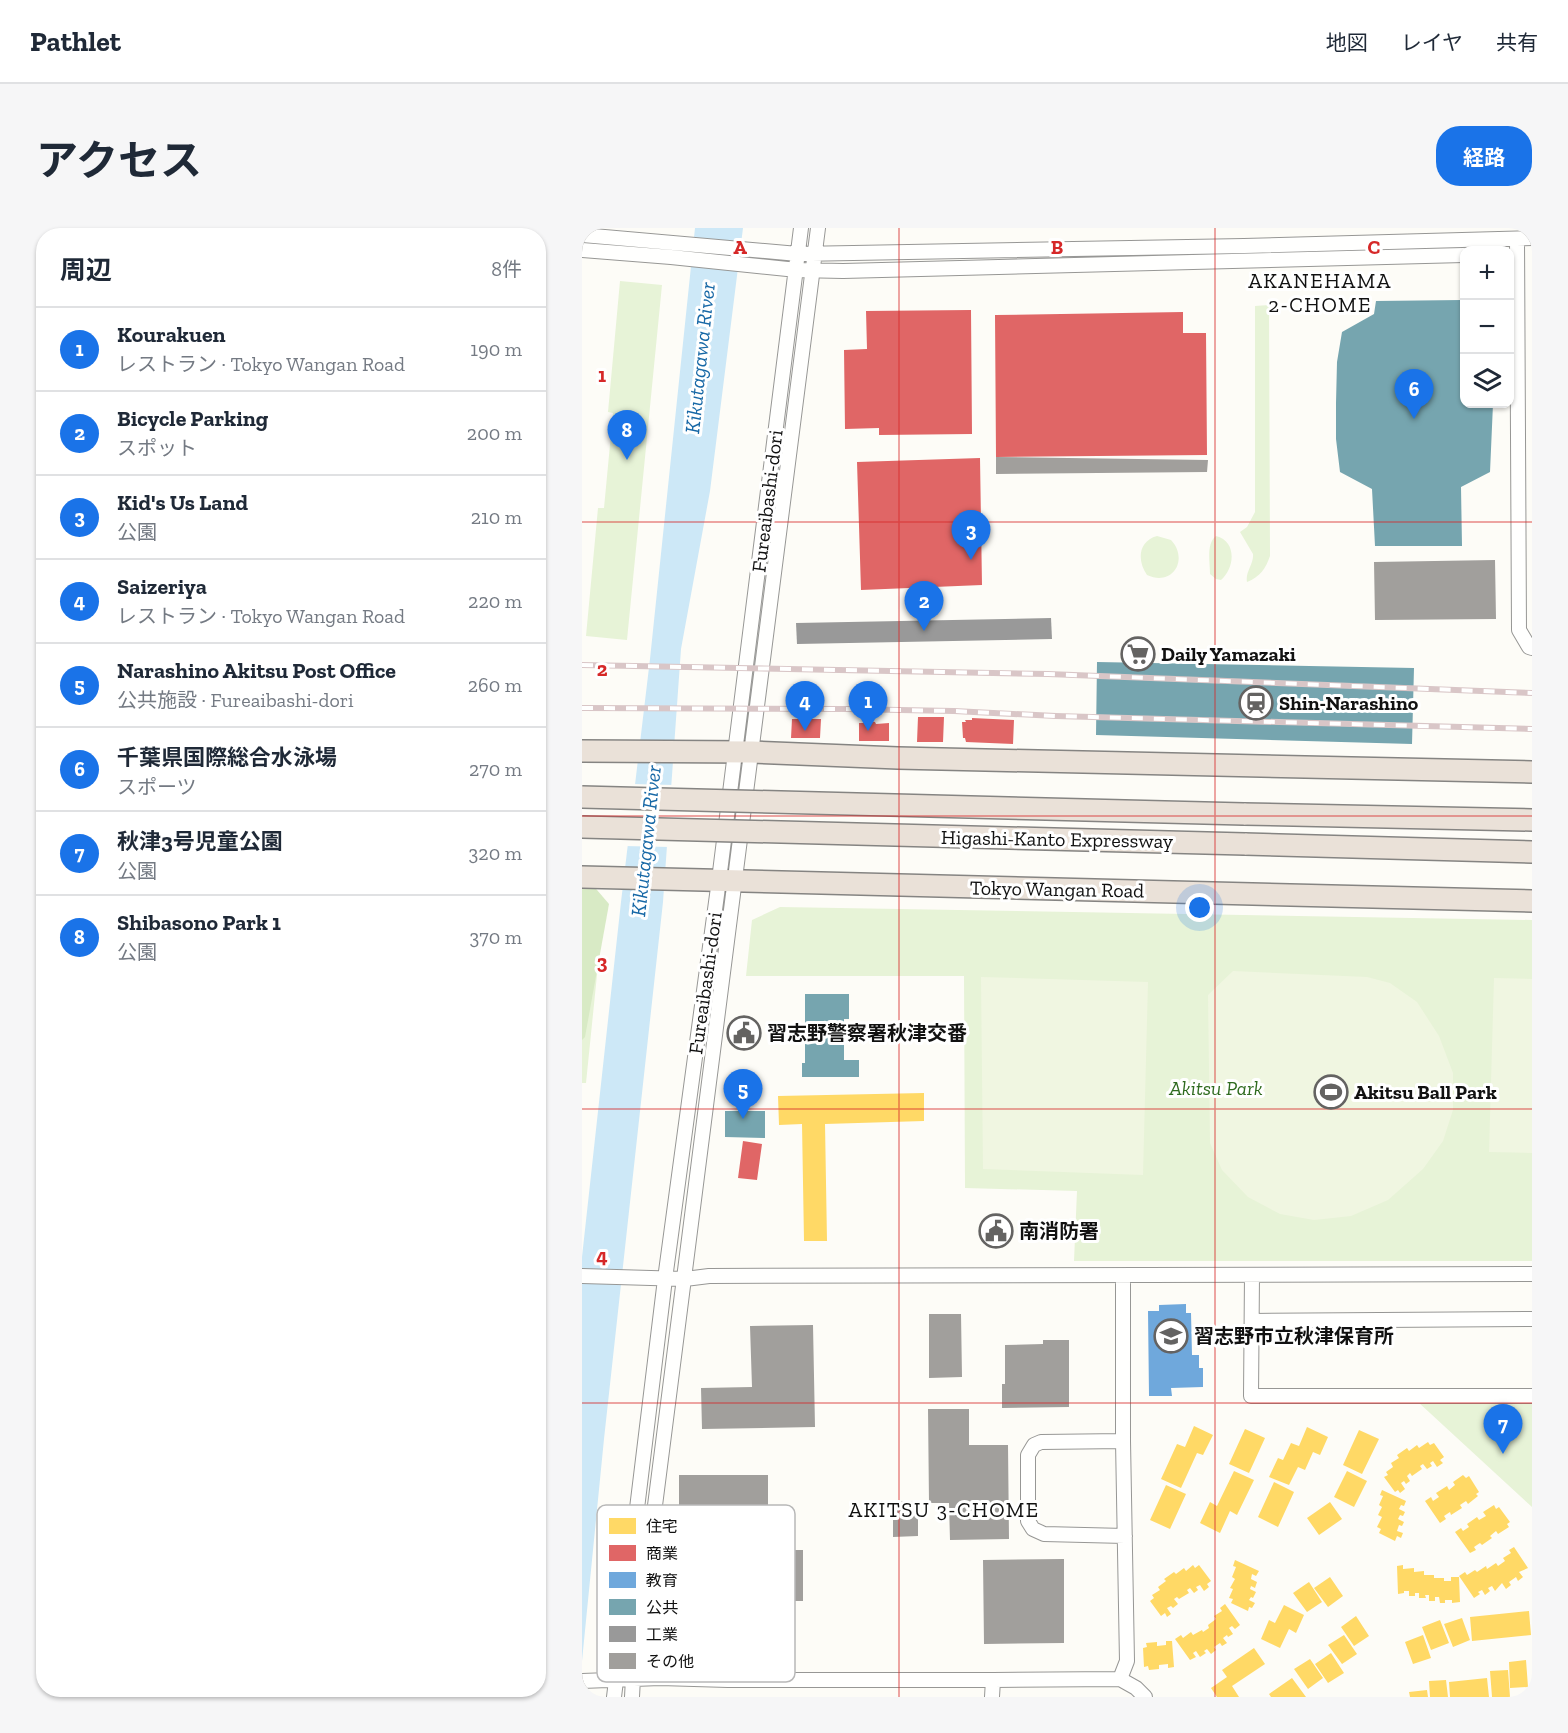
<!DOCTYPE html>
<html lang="ja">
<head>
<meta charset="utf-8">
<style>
  :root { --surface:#fff; --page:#f6f6f7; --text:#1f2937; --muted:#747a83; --line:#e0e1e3; --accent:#1a73e8 }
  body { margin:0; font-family:"Zilla Slab","Noto Sans JP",serif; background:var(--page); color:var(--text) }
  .controls { position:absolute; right:18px; top:18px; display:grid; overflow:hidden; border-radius:12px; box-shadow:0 2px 4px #0004 }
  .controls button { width:54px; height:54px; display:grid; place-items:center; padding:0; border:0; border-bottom:2px solid var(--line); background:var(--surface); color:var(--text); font:30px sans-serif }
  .you { position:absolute; left:618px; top:680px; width:21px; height:21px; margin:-15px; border:4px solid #fff; border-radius:50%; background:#1a73e8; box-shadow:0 0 0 9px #1a73e833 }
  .badge { display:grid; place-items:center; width:39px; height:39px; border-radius:50%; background:var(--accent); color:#fff; font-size:20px; font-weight:700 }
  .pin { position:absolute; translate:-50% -50px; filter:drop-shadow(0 2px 3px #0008) }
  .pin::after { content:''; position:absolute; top:32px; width:21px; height:18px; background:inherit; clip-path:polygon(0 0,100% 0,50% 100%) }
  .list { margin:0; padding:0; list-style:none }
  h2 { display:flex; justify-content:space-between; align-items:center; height:78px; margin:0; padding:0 24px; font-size:26px }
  h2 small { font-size:20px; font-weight:400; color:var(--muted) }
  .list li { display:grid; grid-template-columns:39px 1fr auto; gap:18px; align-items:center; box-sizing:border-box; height:84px; padding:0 24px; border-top:2px solid var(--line) }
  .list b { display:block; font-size:22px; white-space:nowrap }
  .list p { margin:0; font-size:20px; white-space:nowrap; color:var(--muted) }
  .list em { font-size:20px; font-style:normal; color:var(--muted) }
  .icon { flex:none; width:33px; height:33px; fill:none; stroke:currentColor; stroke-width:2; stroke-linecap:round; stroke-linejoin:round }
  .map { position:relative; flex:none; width:950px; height:1469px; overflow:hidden; border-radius:24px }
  header { display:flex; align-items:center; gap:36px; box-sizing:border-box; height:84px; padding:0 30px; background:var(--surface); border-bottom:2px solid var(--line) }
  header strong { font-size:28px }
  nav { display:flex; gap:33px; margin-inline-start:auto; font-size:21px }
  .intro { display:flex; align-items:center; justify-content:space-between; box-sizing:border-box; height:144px; padding:0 36px }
  h1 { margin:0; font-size:42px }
  .button { padding:15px 27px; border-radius:24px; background:var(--accent); color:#fff; font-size:21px; font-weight:700 }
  main { display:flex; gap:36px; padding:0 36px }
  aside { flex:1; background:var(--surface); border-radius:24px; box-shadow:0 2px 4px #0004 }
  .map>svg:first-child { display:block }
  .green { fill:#e7f3d7 }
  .forest { fill:#d8eac5 }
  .pitch { fill:#f0f6e1 }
  .water { fill:#cde8f7 }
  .pier { fill:#fdfcf7 }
  .homes { fill:#ffd966 }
  .shops { fill:#e06666 }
  .schools { fill:#6fa8dc }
  .public { fill:#76a5af }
  .industry { fill:#999 }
  .building { fill:#a19f9c }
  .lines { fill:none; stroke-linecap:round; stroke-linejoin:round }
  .minor-casing { stroke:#979795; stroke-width:16 }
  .highway-casing { stroke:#858482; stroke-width:24 }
  .minor { stroke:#fffffe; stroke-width:14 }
  .highway { stroke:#eae1d8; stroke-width:21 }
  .rail-casing { stroke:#d9c6c7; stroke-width:6 }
  .rail { stroke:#fff; stroke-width:4; stroke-dasharray:11; stroke-linecap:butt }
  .highway-bridge-casing { stroke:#858482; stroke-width:24; stroke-linecap:butt }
  .highway-bridge { stroke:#eae1d8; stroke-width:21 }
  .grid { fill:none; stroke:#d62828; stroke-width:1.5; stroke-opacity:0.55 }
  .labels { text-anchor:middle; stroke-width:6; stroke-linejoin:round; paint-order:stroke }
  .street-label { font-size:20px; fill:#111; stroke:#fff }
  .poi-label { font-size:20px; font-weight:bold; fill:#111; stroke:#fff; text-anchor:start }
  .park-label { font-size:20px; font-style:italic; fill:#2f6b1f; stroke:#fff }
  .neighbourhood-label { font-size:21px; letter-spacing:1.5px; fill:#111; stroke:#fff }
  .water-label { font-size:21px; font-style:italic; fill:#1768a6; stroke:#fff }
  .key { fill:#fff; stroke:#b8b8b8; stroke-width:1.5 }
  .key-label { font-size:16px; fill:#111 }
  .grid-label { font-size:20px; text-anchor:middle; font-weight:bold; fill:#d62828; stroke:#fff; stroke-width:6; stroke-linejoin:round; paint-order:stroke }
</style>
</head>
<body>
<header>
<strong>Pathlet</strong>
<nav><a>地図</a><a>レイヤ</a><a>共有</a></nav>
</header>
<div class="intro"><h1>アクセス</h1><a class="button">経路</a></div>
<main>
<aside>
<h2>周辺<small>8件</small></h2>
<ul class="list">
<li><span class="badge">1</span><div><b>Kourakuen</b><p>レストラン · Tokyo Wangan Road</p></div><em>190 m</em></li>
<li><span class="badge">2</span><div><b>Bicycle Parking</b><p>スポット</p></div><em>200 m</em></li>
<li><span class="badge">3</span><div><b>Kid's Us Land</b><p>公園</p></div><em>210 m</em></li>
<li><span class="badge">4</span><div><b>Saizeriya</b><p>レストラン · Tokyo Wangan Road</p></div><em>220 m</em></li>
<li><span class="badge">5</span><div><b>Narashino Akitsu Post Office</b><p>公共施設 · Fureaibashi-dori</p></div><em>260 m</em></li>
<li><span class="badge">6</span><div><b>千葉県国際総合水泳場</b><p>スポーツ</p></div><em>270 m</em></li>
<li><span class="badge">7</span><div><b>秋津3号児童公園</b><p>公園</p></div><em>320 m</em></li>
<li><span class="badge">8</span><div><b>Shibasono Park 1</b><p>公園</p></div><em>370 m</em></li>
</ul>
</aside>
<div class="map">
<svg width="950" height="1469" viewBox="0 0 950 1469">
  <rect width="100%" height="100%" fill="#fdfcf7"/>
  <!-- green -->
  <path class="green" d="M38,53L80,57L45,412L4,408L16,280H22L31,185L26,184Z
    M687,77L688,328C684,340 678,349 665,354C663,344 672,336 671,326L658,304L665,299L673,284V78Z
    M575,308L589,312C607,331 591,359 565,347C555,333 556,313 575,308Z
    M634,308C655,313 653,340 639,352L634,351L628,346C628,333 624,316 634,308Z
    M0,670L22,678L4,855H0Z
    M198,679L950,692V1033H492L495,963L383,960L382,748H164L170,692Z
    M836,1174H950V1279Z"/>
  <!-- forest -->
  <path class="forest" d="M0,655H9L27,676L3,809L0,812Z"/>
  <!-- pitch -->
  <path class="pitch" d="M651,743L785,749L808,755L835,774L857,808L871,845V882L861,913L841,941L806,972L769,988L732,992L698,986L666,969L640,942L628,915L626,767Z
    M399,749L566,754L561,947L401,941Z
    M912,750L950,751V925L907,924Z"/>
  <!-- water -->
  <path class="water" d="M113,0H161L128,263L99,421L81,674L22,1211L0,1433V1029L39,674L68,431Z"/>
  <!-- pier -->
  <path class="pier" d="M50,556L92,557L88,619L42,618Z"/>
  <!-- homes -->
  <path class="homes" d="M342,865V893L243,896L245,1013H222L220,896L197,897L196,868Z
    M612,1198L631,1207L621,1227L615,1225L599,1260L579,1251L595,1216L603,1219Z
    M725,1199L746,1209L738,1227L731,1224L723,1242L716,1239L707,1257L687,1249L696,1230L701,1232L709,1215L717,1218Z
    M663,1201L683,1210L667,1245L647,1236Z
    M777,1202L797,1211L780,1246L761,1237Z
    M846,1214L848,1217L852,1215L862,1229L858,1232L861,1235L855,1239L851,1233L848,1235L850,1238L845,1241L841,1236L838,1238L840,1241L830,1248L828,1245L825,1248L828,1253L824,1256L822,1253L819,1255L823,1261L818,1265L816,1262L813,1264L802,1249L806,1247L804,1244L811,1239L809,1235L817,1230L815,1227L825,1220L827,1223L835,1217L837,1220Z
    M652,1243L672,1252L655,1287L648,1283L638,1305L618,1295L628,1274L635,1278Z
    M765,1243L785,1253L772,1279L752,1269Z
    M881,1247L884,1250L887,1248L897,1264L894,1266L896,1268L886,1276L884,1273L878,1277L880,1280L869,1287L868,1284L862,1288L864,1291L858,1295L843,1273L849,1269L851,1273L857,1269L854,1265L865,1258L867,1262L873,1257L871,1254Z
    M692,1254L712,1264L696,1299L676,1289Z
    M584,1257L604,1266L588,1301L568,1292Z
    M800,1262L824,1273L822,1278L819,1277L817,1281L823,1284L821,1288L818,1287L816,1291L822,1294L820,1298L817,1297L815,1303L821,1305L819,1310L815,1308L813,1313L797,1305L799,1301L795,1299L800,1289L796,1287L800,1279L797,1277L801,1268L798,1267Z
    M748,1274L760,1291L737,1307L725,1290Z
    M912,1277L914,1281L917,1279L928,1294L925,1296L927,1299L916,1306L914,1303L908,1308L910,1310L900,1317L898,1315L892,1319L894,1322L888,1325L873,1304L879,1300L881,1303L887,1299L885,1296L895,1289L897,1292L904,1288L901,1284Z
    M932,1319L946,1340L937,1344L941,1349L936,1353L934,1349L927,1354L929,1357L924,1361L920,1355L913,1363L910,1358L906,1360L908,1363L903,1367L900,1362L896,1364L898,1366L892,1370L877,1348L883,1344L885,1347L893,1342L895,1344L904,1338L905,1341L914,1335L916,1338L923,1333L921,1330L929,1325L927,1322Z
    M653,1332L677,1343L674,1348L670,1346L669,1351L675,1354L673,1360L669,1358L668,1361L674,1364L671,1370L669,1369L667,1372L673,1375L670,1380L667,1379L666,1383L649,1375L651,1371L647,1370L651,1361L648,1360L653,1351L650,1349L654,1339L651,1338Z
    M611,1337L613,1340L617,1337L629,1353L625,1356L627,1359L622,1363L618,1357L614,1359L616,1362L612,1365L608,1360L605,1362L607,1365L597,1371L595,1369L592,1371L596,1376L591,1380L589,1378L585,1380L589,1386L585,1389L583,1385L579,1388L568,1373L572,1370L570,1367L578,1362L576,1359L584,1353L582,1351L592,1344L594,1346L602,1340L604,1343Z
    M821,1337V1341L832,1340V1344L842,1343V1347H852V1350H862V1353H869V1349H877L878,1374L870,1375V1372H863V1375H858L857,1369H853V1373H847V1367H843L844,1370H837V1365H833V1368H827V1363H822V1365L816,1366L815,1338Z
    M748,1349L761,1368L746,1379L732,1360Z
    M727,1354L740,1374L725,1384L711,1365Z
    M643,1376L658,1397L653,1401L650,1398L647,1400L651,1406L646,1409L645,1407L641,1410L645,1415L640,1418L638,1415L632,1419L634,1422L629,1426L625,1421L622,1423L624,1425L618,1429L614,1423L611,1425L614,1429L608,1432L593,1411L599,1407L601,1410L609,1404L611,1407L620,1402L621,1404L627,1400L626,1397L634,1391L632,1388L640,1383L638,1380Z
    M702,1377L722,1387L714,1405L707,1401L698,1420L679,1411L687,1392L693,1395Z
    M947,1383L949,1407L890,1413L888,1389Z
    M774,1388L787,1408L772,1418L759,1399Z
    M880,1390L888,1412L871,1419L862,1396Z
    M858,1392L867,1415L849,1422L840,1399Z
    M762,1407L775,1426L760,1436L746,1417Z
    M841,1407L849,1430L831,1436L823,1414Z
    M584,1413H590L592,1439L586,1440V1436L577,1437V1441L567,1442L566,1438L562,1439L561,1420L565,1419L564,1415L575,1414V1418L584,1417Z
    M672,1420L683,1436L650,1458L657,1469H635L629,1460L645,1449L640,1442Z
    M749,1425L762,1445L746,1455L733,1436Z
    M728,1431L741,1450L726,1461L712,1441Z
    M944,1432L946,1459L928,1460L927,1434Z
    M926,1442L928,1469H910L908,1443Z
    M710,1450L724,1469H689L687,1466Z
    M905,1450L907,1469H868L867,1454Z
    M864,1452L866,1469H848L847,1453Z
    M845,1462L846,1469H828L827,1464Z"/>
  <!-- shops -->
  <path class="shops" d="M389,82L390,206L297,207V200L263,201L262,122L285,121L284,83Z
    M601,84V105H624L625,227L414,229L413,87Z
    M398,230L400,357L279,362L275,234Z
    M540,421L573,422L572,430H540Z
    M336,489H362L361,514H335Z
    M390,490L432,492L431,516L384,514L383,510H381L380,494H384L383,492H390Z
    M210,491H239L238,510H209Z
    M285,493L293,494L294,496L307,495V513H277V495H286Z
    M161,913L180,916L175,952L156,950Z"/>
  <!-- schools -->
  <path class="schools" d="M604,1076V1085H609L610,1127H617V1140H621V1159L589,1160L590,1168H567L566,1083H577V1077Z"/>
  <!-- public -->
  <path class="public" d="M880,72L881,91L882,92V176H911L908,244L879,259L880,318H793L790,261L758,244L754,211V175L755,134L760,104L792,86L794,73Z
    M515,434L832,440L830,516L514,507Z
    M223,766H267V791H262V832H277V849H220V835H223Z
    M143,883H183V910L143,909Z"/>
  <!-- industry -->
  <path class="industry" d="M469,390L470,411L215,416L214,395Z"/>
  <!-- building -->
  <path class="building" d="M414,229L626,232L625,244L414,246Z
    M913,332L914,391L793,392L792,334Z
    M347,1086H379L380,1149L347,1150Z
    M231,1097L233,1199L120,1201L119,1160L170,1159L168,1098Z
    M461,1112H487V1179L420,1180V1156H423V1117L461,1116Z
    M346,1181H387V1217H426L427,1311L368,1312L367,1275H347Z
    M97,1247H186V1322H221V1373H174L173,1406H108V1355H143L144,1321H97Z
    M311,1273H336V1308L311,1309Z
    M482,1331V1415L402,1416L401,1332Z"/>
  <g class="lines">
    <!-- minor casing -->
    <g class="minor-casing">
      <path id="minor" d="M0,7L216,26L662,18L950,10
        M935,11L937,402L947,419L950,420
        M0,22L89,29L215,42L261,43L882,27
        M670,1047L669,1168H950
        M0,1048L103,1051L127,1048L950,1046
        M670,1093L950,1091
        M541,1213L459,1214L452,1217L446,1227V1293L451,1301L462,1306L543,1308
        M538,1451L545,1433L541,1213V1048
        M0,1453L78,1450L146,1452H411L538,1451L554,1460L563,1469
        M32,1469L83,1051L137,652L219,0
        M50,1469L51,1450L236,0
        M410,1469L411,1452"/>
    </g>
    <!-- highway casing -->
    <g class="highway-casing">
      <path id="highway" d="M0,523L170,524L316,530L950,544
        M662,586L950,592
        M663,616L950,624
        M0,649L950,673"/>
    </g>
    <!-- minor -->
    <use href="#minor" class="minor"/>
    <!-- highway -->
    <use href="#highway" class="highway"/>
    <!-- rail casing -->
    <g class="rail-casing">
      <path id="rail" d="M0,437L466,446L950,465
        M0,480L264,481L372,483L474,488L950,501"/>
    </g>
    <!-- rail -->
    <use href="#rail" class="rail"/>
    <!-- highway-bridge casing -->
    <g class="highway-bridge-casing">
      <path id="highway-bridge" d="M0,569L662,586
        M0,599L663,616"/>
    </g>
    <!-- highway-bridge -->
    <use href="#highway-bridge" class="highway-bridge"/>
  </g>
  <!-- grid -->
  <path class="grid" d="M317,0V1469M633,0V1469M0,294H950M0,588H950M0,881H950M0,1175H950"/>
  <!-- icons -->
  <defs>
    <g id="supermarket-ring" transform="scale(1.725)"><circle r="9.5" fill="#fff" stroke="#646362" stroke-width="1.5"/><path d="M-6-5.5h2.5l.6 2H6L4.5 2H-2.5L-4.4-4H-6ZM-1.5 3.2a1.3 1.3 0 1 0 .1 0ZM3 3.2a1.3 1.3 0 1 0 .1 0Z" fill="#646362"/></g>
    <g id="station-ring" transform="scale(1.725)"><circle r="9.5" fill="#fff" stroke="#646362" stroke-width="1.5"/><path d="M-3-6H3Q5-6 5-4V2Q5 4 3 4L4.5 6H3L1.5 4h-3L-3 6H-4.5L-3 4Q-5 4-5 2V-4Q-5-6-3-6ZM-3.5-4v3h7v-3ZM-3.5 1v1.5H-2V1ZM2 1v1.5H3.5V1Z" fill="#646362"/></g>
    <g id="civic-ring" transform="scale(1.725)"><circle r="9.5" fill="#fff" stroke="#646362" stroke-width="1.5"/><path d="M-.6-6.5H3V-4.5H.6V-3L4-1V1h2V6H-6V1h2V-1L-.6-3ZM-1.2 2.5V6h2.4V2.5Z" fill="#646362"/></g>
    <g id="stadium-ring" transform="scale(1.725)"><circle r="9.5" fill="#fff" stroke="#646362" stroke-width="1.5"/><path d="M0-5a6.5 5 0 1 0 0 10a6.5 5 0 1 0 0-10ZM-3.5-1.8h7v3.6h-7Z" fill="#646362"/></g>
    <g id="school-ring" transform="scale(1.725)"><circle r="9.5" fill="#fff" stroke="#646362" stroke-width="1.5"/><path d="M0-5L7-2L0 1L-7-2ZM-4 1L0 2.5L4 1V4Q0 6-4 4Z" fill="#646362"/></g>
  </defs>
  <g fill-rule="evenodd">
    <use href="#supermarket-ring" x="556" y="426"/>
    <use href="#station-ring" x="674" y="475"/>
    <use href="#civic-ring" x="162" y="805"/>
    <use href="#stadium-ring" x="749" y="864"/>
    <use href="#civic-ring" x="414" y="1003"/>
    <use href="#school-ring" x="589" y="1108"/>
  </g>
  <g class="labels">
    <!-- street labels -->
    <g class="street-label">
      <text transform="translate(185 273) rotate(-83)" y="7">Fureaibashi-dori</text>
      <text transform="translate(475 611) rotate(1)" y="7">Higashi-Kanto Expressway</text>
      <text transform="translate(475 661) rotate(1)" y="7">Tokyo Wangan Road</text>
      <text transform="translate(123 755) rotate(-82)" y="7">Fureaibashi-dori</text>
    </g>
    <!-- poi labels -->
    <g class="poi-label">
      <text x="579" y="433">Daily Yamazaki</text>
      <text x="697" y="482">Shin-Narashino</text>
      <text x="185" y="812">習志野警察署秋津交番</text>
      <text x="772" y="871">Akitsu Ball Park</text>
      <text x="437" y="1010">南消防署</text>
      <text x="612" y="1115">習志野市立秋津保育所</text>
    </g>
    <!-- park labels -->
    <g class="park-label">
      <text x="634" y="867">Akitsu Park</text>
    </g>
    <!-- neighbourhood labels -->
    <g class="neighbourhood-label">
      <text x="738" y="60">AKANEHAMA<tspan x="738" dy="24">2-CHOME</tspan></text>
      <text x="362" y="1289">AKITSU 3-CHOME</text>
    </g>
    <!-- water labels -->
    <g class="water-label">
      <text transform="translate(118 130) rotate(-84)" y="7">Kikutagawa River</text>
      <text transform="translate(64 613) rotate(-84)" y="7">Kikutagawa River</text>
    </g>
  </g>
  <!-- legend -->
  <rect x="15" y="1277" width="198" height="177" rx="9" class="key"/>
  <rect x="27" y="1290" width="27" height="16" fill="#ffd966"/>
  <rect x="27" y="1317" width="27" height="16" fill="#e06666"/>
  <rect x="27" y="1344" width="27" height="16" fill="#6fa8dc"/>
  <rect x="27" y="1371" width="27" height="16" fill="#76a5af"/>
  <rect x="27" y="1398" width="27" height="16" fill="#999"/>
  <rect x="27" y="1425" width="27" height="16" fill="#a19f9c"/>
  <g class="key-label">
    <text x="64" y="1304">住宅</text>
    <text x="64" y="1331">商業</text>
    <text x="64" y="1358">教育</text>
    <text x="64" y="1385">公共</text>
    <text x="64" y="1412">工業</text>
    <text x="64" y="1439">その他</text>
  </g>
  <g class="grid-label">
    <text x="158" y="26">A</text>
    <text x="475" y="26">B</text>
    <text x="792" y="26">C</text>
    <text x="20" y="154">1</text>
    <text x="20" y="448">2</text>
    <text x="20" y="741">3</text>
    <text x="20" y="1035">4</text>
  </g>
</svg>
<div class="controls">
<button>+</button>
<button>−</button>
<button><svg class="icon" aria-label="layers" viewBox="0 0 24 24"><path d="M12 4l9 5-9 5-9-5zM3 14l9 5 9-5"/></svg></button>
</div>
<div class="you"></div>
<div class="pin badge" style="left:286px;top:503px">1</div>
<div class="pin badge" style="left:342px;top:403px">2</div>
<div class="pin badge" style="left:389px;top:332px">3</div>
<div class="pin badge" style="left:223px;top:503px">4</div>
<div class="pin badge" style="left:161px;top:891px">5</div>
<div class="pin badge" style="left:832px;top:191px">6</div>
<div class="pin badge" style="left:921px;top:1226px">7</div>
<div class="pin badge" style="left:45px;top:232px">8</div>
</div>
</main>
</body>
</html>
